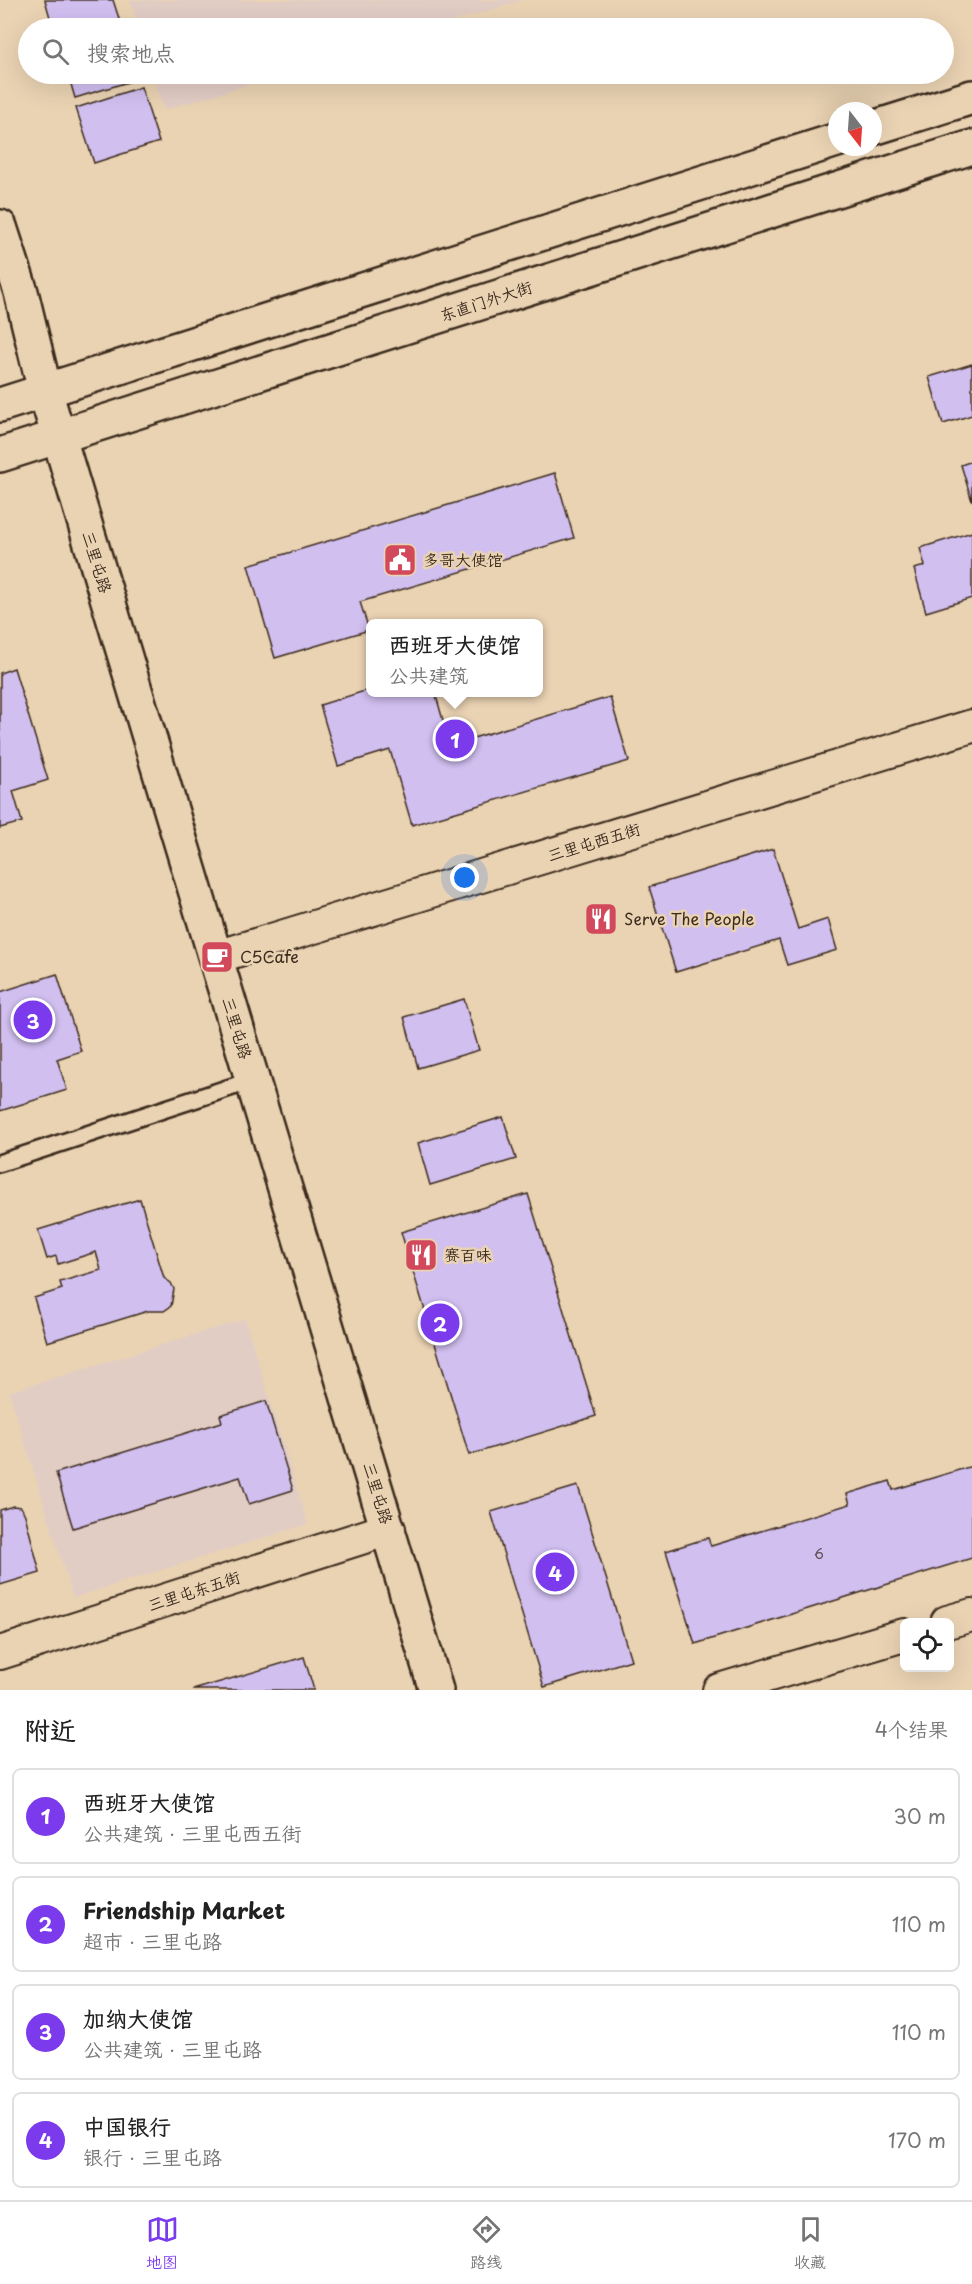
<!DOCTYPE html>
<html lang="zh">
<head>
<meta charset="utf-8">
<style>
  :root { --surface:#fff; --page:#f6f6f6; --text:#222; --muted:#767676; --line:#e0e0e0; --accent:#7c3aed }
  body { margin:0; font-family:"Playpen Sans","LXGW WenKai TC",sans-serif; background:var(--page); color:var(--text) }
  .controls { position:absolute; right:18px; bottom:18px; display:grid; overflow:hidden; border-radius:9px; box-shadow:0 6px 24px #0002 }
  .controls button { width:54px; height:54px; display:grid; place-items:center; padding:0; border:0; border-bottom:2px solid var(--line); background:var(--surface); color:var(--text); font:30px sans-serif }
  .compass { position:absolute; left:828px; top:102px; width:54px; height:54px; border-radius:50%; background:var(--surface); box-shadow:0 6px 24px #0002; rotate:163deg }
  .you { position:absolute; left:465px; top:878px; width:21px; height:21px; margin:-15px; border:4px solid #fff; border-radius:50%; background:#1a73e8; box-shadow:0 0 0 9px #1a73e833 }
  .badge { display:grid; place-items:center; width:39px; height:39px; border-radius:50%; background:var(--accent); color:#fff; font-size:20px; font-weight:700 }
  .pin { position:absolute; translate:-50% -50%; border:3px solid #fff; box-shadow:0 2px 6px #0006 }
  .popup { position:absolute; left:366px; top:619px; width:177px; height:78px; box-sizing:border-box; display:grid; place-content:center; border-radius:9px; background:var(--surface); filter:drop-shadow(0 2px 4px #0005); font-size:20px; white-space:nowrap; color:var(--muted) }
  .popup b { font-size:22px; color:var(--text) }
  .popup::after { content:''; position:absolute; left:50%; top:100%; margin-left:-12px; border:12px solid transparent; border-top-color:var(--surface) }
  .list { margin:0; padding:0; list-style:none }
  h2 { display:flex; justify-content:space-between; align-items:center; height:78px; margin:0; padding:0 24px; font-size:26px }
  h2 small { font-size:20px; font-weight:400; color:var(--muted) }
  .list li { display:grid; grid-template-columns:39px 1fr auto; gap:18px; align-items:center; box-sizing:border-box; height:96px; margin:0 12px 12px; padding:0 12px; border:2px solid var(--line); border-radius:9px }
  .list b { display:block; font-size:22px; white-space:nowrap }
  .list p { margin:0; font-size:20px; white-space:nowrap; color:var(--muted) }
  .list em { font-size:20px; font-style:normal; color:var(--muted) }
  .icon { flex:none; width:33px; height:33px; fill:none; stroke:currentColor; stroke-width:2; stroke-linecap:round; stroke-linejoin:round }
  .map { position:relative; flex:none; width:972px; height:1690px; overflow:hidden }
  .search { position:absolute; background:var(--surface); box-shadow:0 6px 24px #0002; left:18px; right:18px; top:18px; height:66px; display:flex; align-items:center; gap:15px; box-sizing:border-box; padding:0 21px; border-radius:33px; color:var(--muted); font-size:22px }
  .sheet { height:510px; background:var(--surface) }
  nav { display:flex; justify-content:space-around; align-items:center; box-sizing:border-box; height:84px; border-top:2px solid var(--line); background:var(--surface); font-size:16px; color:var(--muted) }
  nav a { display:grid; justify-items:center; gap:3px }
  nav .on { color:var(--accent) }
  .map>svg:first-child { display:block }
  .built { fill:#e2cdc5 }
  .building { fill:#d1bff0; stroke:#3b2a1e; stroke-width:1.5 }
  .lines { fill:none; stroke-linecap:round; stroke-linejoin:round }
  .service-casing { stroke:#3b2a1e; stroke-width:21 }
  .minor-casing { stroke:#3b2a1e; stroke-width:36 }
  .tertiary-casing { stroke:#3b2a1e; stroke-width:38 }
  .secondary-casing { stroke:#3b2a1e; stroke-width:38 }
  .service { stroke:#ead3b3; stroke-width:16 }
  .minor { stroke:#ead3b3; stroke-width:32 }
  .tertiary { stroke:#ead3b3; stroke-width:33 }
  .secondary { stroke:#ead3b3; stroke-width:33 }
  .labels { text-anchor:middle; stroke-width:5; stroke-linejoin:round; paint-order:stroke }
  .number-label { font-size:14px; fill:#604f52 }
  .street-label { font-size:16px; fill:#3b2a1e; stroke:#ead3b3 }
  .poi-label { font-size:16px; fill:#3b2a1e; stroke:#ead3b3; text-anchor:start }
</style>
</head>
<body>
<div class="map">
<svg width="972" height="1690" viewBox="0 0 972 1690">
  <rect width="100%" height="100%" fill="#ead3b3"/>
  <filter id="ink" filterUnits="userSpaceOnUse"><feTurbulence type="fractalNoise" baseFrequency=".0167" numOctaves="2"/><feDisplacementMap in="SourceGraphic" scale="12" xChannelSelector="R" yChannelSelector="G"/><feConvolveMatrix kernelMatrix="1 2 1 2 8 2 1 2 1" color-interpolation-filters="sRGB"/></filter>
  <g filter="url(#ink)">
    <!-- built -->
    <path class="built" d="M130,0H524L431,28H139Z
      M153,74H283L164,110Z
      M245,1319L308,1524L73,1598L9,1392Z"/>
    <!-- building -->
    <path class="building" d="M45,0H113L122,28H53Z
      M68,74H136L138,79L75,98Z
      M141,87L159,142L94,163L76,108Z
      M972,364V415L943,424L929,377Z
      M972,461V501L961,465Z
      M555,473L574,538L360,602L369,630L275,658L248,565Z
      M972,532V598L926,612L914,569L925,566L920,548Z
      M14,668L48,780L13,791L22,822L0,828V673Z
      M371,689V692H435L450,745L610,697L629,761L412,825L390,750L338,766L320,705Z
      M773,849L798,929L828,919L837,950L787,965L779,940L676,972L649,887Z
      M57,974L81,1051L57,1059L67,1090L0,1111V992Z
      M464,999L479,1050L418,1068L404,1017Z
      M503,1117L516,1159L430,1185L418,1143Z
      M528,1194L596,1416L469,1455L401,1232Z
      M140,1199L164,1278L171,1283L174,1289L171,1306L164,1311H148L47,1342L34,1298L62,1289L60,1282L101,1270L96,1252L58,1264L56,1256L47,1259L38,1230Z
      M266,1401L293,1490L249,1504L240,1477L73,1528L56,1473L222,1422L220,1415Z
      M972,1466V1558L695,1644L666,1551L708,1538L711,1546L850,1504L847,1494L890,1481L893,1490Z
      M578,1486L631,1660L544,1687L491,1512Z
      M13,1506L21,1507L25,1515L40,1573L0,1585V1510Z
      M304,1657L314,1690H193Z"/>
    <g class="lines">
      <!-- service casing -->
      <g class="service-casing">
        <path id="service" d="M0,1163L253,1080"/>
      </g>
      <!-- minor casing -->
      <g class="minor-casing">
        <path id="minor" d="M216,957L972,726
          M947,1622L972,1615
          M0,1653L389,1529
          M719,1690L904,1635"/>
      </g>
      <!-- tertiary casing -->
      <g class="tertiary-casing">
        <path id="tertiary" d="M0,227L21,292L45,391L436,1690"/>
      </g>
      <!-- secondary casing -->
      <g class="secondary-casing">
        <path id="secondary" d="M873,128L972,97
          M0,405L837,140
          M0,455L972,147"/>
      </g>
      <!-- service -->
      <use href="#service" class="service"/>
      <!-- minor -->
      <use href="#minor" class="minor"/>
      <!-- tertiary -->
      <use href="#tertiary" class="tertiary"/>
      <!-- secondary -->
      <use href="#secondary" class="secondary"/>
    </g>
  </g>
  <!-- icons -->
  <defs>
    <g id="civic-square" transform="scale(1.725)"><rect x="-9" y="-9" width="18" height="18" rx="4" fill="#d1495b" stroke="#ead3b3"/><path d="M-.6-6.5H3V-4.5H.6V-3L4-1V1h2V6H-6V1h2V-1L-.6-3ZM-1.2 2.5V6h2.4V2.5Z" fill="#fff"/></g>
    <g id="restaurant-square" transform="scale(1.725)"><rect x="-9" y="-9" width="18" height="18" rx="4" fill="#d1495b" stroke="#ead3b3"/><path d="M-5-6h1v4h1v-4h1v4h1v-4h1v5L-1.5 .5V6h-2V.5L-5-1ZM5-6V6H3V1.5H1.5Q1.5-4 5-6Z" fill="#fff"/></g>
    <g id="cafe-square" transform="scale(1.725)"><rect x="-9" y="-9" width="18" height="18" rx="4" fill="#d1495b" stroke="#ead3b3"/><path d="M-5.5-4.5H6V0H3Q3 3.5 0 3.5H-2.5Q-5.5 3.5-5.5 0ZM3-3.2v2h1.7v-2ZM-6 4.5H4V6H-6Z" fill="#fff"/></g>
  </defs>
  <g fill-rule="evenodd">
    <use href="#civic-square" x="400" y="560"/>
    <use href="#restaurant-square" x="601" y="919"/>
    <use href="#cafe-square" x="217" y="957"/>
    <use href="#restaurant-square" x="421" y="1255"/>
  </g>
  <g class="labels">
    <!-- number labels -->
    <g class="number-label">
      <text x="819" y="1559">6</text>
    </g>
    <!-- street labels -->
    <g class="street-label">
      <text transform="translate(486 301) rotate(-18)" y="6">东直门外大街</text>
      <text transform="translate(97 562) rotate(73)" y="6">三里屯路</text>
      <text transform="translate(594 842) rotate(-17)" y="6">三里屯西五街</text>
      <text transform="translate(237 1028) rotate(73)" y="6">三里屯路</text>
      <text transform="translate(378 1493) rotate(73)" y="6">三里屯路</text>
      <text transform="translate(194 1591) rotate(-18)" y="6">三里屯东五街</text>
    </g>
    <!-- poi labels -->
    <g class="poi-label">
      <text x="423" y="566">多哥大使馆</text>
      <text x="624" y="925">Serve The People</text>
      <text x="240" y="963">C5Cafe</text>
      <text x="444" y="1261">赛百味</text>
    </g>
  </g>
</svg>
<div class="controls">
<button><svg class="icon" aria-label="locate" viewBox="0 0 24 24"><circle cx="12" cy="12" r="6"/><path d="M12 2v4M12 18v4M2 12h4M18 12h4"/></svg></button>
</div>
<svg class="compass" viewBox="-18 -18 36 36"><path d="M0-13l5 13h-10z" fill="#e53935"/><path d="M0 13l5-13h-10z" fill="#767676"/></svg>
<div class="you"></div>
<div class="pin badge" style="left:455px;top:739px">1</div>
<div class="popup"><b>西班牙大使馆</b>公共建筑</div>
<div class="pin badge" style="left:440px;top:1323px">2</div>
<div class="pin badge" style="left:33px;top:1020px">3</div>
<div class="pin badge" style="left:555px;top:1572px">4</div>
<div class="search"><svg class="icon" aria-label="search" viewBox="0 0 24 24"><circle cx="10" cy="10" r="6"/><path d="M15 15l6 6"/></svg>搜索地点</div>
</div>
<section class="sheet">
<h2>附近<small>4个结果</small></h2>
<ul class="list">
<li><span class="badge">1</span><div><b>西班牙大使馆</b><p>公共建筑 · 三里屯西五街</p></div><em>30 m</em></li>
<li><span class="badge">2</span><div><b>Friendship Market</b><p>超市 · 三里屯路</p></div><em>110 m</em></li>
<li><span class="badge">3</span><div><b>加纳大使馆</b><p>公共建筑 · 三里屯路</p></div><em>110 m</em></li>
<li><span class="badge">4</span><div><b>中国银行</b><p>银行 · 三里屯路</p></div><em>170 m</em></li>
</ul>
</section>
<nav>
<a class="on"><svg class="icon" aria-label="map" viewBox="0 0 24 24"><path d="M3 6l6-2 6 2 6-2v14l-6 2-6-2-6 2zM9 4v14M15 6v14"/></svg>地图</a>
<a><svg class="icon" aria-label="directions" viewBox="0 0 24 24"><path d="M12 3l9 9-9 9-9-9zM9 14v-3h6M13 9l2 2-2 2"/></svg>路线</a>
<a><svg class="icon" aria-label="saved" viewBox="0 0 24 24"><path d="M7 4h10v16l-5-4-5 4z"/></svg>收藏</a>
</nav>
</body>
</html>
